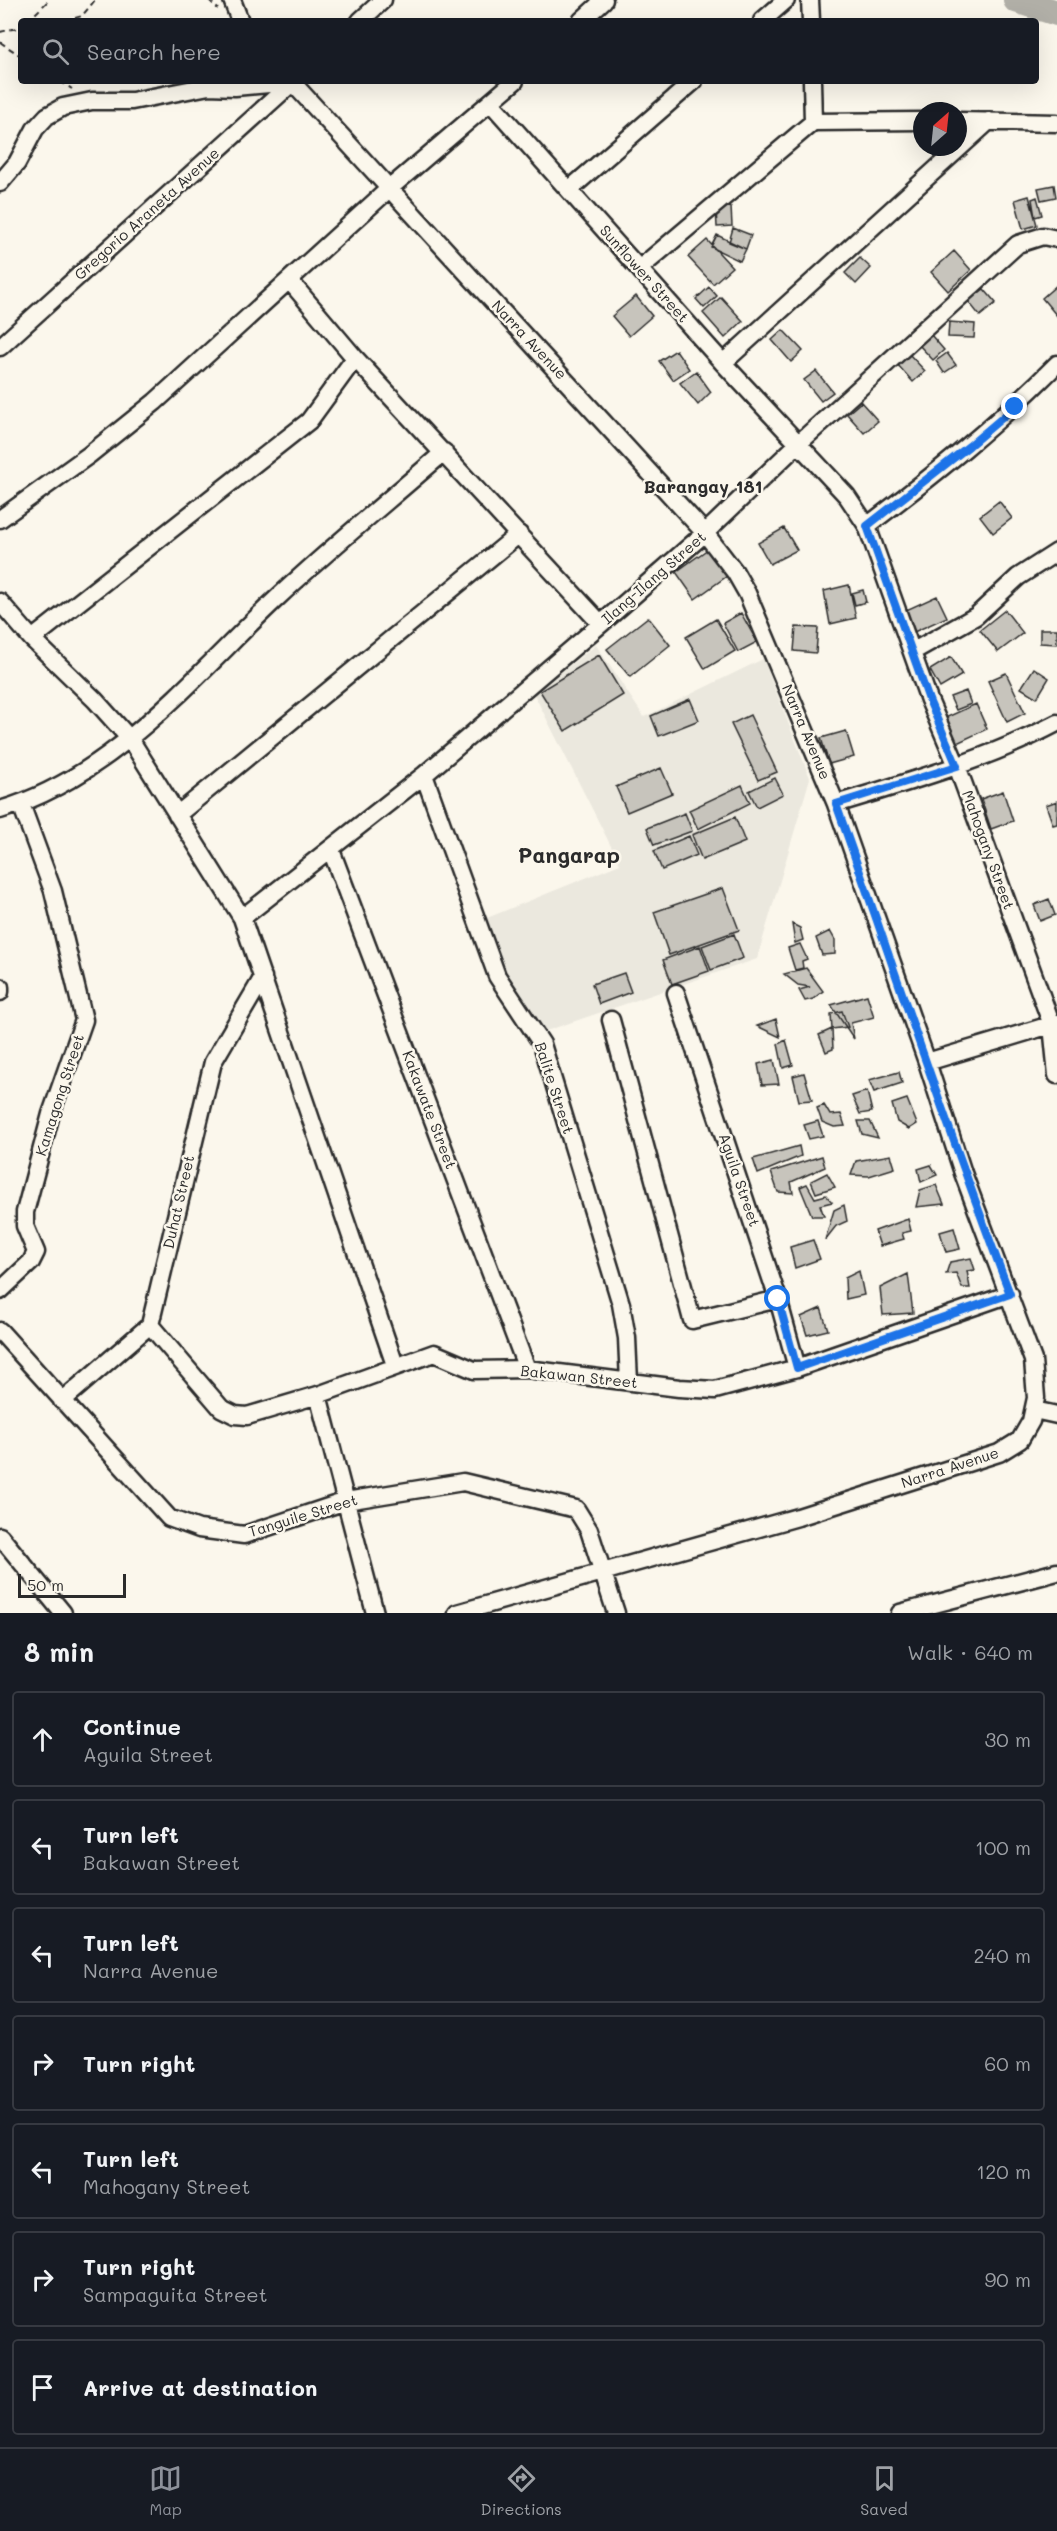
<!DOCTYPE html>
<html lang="en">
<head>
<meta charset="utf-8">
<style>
  :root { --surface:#171b24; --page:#20242c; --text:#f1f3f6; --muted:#9ea1a6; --line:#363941; --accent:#8c9099 }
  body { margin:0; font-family:Mali,sans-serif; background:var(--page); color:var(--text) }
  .compass { position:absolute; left:913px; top:102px; width:54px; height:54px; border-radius:50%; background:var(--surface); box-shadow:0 6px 24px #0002; rotate:27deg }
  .scale { position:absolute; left:18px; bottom:15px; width:108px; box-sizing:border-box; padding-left:6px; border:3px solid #2b2b2b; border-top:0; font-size:16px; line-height:21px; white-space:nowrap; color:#2b2b2b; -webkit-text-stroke:4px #fbf7ec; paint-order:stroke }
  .stop { position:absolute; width:18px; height:18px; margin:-14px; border:4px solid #1a73e8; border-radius:50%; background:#fff }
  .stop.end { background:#1a73e8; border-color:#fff; box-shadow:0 2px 6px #0008 }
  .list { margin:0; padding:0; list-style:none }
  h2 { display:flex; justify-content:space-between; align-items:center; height:78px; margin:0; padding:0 24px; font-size:26px }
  h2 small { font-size:20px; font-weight:400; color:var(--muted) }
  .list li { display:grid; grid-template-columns:39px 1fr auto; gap:18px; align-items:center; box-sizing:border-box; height:96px; margin:0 12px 12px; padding:0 12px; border:2px solid var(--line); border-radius:6px }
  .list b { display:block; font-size:22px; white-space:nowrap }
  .list p { margin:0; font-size:20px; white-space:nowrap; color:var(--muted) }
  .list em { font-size:20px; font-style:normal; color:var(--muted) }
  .icon { flex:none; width:33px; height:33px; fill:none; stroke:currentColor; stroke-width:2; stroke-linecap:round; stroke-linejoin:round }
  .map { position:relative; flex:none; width:1057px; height:1613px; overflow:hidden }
  .search { position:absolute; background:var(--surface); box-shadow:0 6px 24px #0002; left:18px; right:18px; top:18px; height:66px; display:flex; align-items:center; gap:15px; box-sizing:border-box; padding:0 21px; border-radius:6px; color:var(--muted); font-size:22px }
  .sheet { height:834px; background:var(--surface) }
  nav { display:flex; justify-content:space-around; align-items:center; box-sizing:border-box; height:84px; border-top:2px solid var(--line); background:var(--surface); font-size:16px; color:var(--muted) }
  nav a { display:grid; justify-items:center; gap:3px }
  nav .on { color:var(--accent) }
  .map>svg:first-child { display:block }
  .built { fill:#ebe8de }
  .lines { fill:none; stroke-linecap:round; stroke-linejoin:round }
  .river { stroke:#b1afa7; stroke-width:26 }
  .building { fill:#c7c4bc; stroke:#2b2b2b; stroke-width:1.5 }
  .street-casing { stroke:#2b2b2b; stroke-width:21 }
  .path { stroke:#2b2b2b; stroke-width:2; stroke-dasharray:6 4.5; stroke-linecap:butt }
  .street { stroke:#fbf7ec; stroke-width:16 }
  .route { stroke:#1a73e8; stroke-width:8 }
  .labels { text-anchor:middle; stroke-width:5; stroke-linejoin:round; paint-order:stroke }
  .street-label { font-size:15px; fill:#2b2b2b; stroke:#fbf7ec }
  .quarter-label { font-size:18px; font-weight:bold; fill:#2b2b2b; stroke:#fbf7ec }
  .district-label { font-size:21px; font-weight:bold; fill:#2b2b2b; stroke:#fbf7ec }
</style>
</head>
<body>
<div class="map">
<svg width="1057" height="1613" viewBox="0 0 1057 1613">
  <rect width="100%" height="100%" fill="#fbf7ec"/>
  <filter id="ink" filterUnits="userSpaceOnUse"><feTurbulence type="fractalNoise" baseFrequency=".0167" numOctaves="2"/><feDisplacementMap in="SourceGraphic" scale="12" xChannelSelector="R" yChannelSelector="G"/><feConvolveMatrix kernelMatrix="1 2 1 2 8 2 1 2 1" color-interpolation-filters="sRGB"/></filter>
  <g filter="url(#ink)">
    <!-- built -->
    <path class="built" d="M596,645L644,717L763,659L810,778L757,959L543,1032L507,976L487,918L620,864L534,694Z"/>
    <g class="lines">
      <!-- river -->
      <path class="river" d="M1016,0L1057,13"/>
    </g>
    <!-- building -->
    <path class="building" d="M1054,185L1056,197L1041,200L1038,188Z
      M1029,196L1037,225L1023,229L1015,200Z
      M1037,197L1042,215L1035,217L1032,199Z
      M731,207L732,226L717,227L716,208Z
      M733,228L751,235L746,249L729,242Z
      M717,235L746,249L740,261L711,247Z
      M707,240L732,267L713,284L688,257Z
      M954,251L971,270L948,291L931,272Z
      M860,258L871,268L856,284L845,273Z
      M1057,285V316L1042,298Z
      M709,287L717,296L704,308L696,299Z
      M984,289L996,303L980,316L968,301Z
      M636,296L652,316L629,336L612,316Z
      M721,297L743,321L725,338L703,313Z
      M949,322L975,324L974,338L948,337Z
      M783,330L803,351L791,362L772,340Z
      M931,335L944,350L933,360L919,345Z
      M676,350L689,369L673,380L659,361Z
      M947,353L956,365L944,373L936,361Z
      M909,354L925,371L913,382L897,364Z
      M696,371L711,392L698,405L680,383Z
      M816,371L833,392L821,401L804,380Z
      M861,402L878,421L864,433L847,414Z
      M999,501L1012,518L993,533L980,516Z
      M784,528L797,550L770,564L758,543Z
      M708,549L727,576L695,599L676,572Z
      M849,585L856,618L830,624L824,591Z
      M863,590L866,602L855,605L852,593Z
      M937,596L947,617L914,632L904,611Z
      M1005,610L1023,633L998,652L980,630Z
      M741,613L757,642L738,652L723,623Z
      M648,617L670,645L630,677L607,649Z
      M716,619L735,651L705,669L686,637Z
      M796,627L818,628L816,653L794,651Z
      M1040,629H1057V644L1040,643Z
      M599,655L623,695L565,731L540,691Z
      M951,657L962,675L940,688L930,670Z
      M1034,668L1049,678L1037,698L1021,688Z
      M1006,673L1025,713L1007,722L988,681Z
      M966,691L971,704L956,710L950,697Z
      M690,699L699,720L659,736L651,716Z
      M976,704L987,729L957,743L945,718Z
      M750,715L777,772L758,780L731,724Z
      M846,731L854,757L829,764L821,738Z
      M661,768L672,793L627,812L616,787Z
      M775,778L783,794L757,807L749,791Z
      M742,785L750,803L698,829L689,810Z
      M1003,791L1013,821L991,829L981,799Z
      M1057,801V824L1053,825L1046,805Z
      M685,813L692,831L654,845L647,828Z
      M735,817L745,842L702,860L692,835Z
      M689,836L697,855L662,870L654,851Z
      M723,888L739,930L669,955L654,912Z
      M1049,899L1055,915L1040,921L1034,905Z
      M792,924L800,928L803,940L795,943Z
      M830,931L835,940V954L822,955L816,938Z
      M734,934L743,958L711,970L702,946Z
      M800,944L807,959L802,961L803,968L795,970L788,948Z
      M700,946L709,971L672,984L663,960Z
      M806,968L823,991L813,999L805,1001L799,990L810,987L798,985L784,974Z
      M624,973L631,992L599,1004L592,984Z
      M867,995L874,1017L851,1023L854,1039L831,1005Z
      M842,1011L848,1027L832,1029L831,1014Z
      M776,1019L780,1037L757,1026Z
      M832,1029L833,1049L826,1052L819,1035Z
      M786,1040L793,1065L783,1068L778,1044Z
      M774,1060L779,1084L762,1085L758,1064Z
      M899,1072L902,1083L874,1092L869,1080Z
      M804,1073L812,1100L799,1101L793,1076Z
      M867,1091L872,1112L860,1114L852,1096Z
      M907,1099L917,1124L909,1129L897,1122L892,1104Z
      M824,1105L830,1115L841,1114L845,1126L834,1127L822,1122L817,1108Z
      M818,1121L823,1136L809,1139L804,1125Z
      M858,1121H870L878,1138L862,1134Z
      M799,1146L801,1156L758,1174L753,1159Z
      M891,1155L895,1168L869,1176L851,1175L856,1161Z
      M822,1156L825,1167L791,1182L793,1193L778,1192L771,1172Z
      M931,1165L937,1175L921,1182L918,1169Z
      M827,1173L835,1187L816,1193L811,1181Z
      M807,1184L815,1198L826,1195L832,1202L820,1205L824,1216H812L800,1187Z
      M936,1185L944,1204L916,1207L920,1190Z
      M844,1205L847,1221L836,1226L825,1240L834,1210Z
      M908,1219L911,1231L902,1233L904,1239L880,1246L875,1231Z
      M954,1228L960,1249L946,1252L940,1232Z
      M813,1240L820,1259L795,1268L790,1247Z
      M971,1258L975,1270L967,1271L970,1288H962L956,1273L946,1274L950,1262Z
      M859,1271L864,1295L846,1299L845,1278Z
      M908,1274L913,1313L883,1315L880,1288Z
      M821,1308L828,1330L807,1335L801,1317Z"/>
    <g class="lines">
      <!-- street casing -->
      <g class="street-casing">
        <path id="street" d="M232,0L240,21
          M810,0L811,21
          M360,21L383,0
          M581,21L604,0
          M762,21L786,0
          M291,81L705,533L735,572L747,593L836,804L927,1062L963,1173L1033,1360L1036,1398L1031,1421L1020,1440L999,1453L798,1517L457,1613
          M812,81L813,122L922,121
          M491,103L723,363L847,496L867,526L929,700L957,766L1052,1025L1057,1075
          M958,121L1057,123
          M0,183L17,163L35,129L47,116L63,107L92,101H132L209,86L235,87L292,82
          M570,189L694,81
          M639,269L813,122
          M289,280L355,358L601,624
          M0,347L294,81
          M723,363L989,121
          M0,519L89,455L155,402L390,188L515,81
          M867,526C934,475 998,424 1057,364
          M0,602L32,639L95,700L130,739L242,918L395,1365
          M32,639L309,421L355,358
          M912,652L976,616L1018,577L1057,552
          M424,775L497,976L542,1044L621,1304L627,1338L629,1382
          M836,804C911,781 987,760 1057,723
          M0,810C113,777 193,677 276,599C330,548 388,501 444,452
          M177,815L519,534
          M331,850L527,1369
          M242,918L424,775L601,624L705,533L799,443L1018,244L1043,236L1057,239
          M0,987V992
          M676,993L778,1299L797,1368
          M611,1020L692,1320L778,1299
          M927,1062L1057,1023
          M0,1291L31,1262L36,1252L25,1226V1212L51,1114L84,1020L53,891L21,804
          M150,1325L221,1408L235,1415L247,1416L318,1395L434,1353L474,1370L527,1369L679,1388L715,1390L797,1368L1010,1294
          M0,1331L169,1518L199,1529L244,1535L346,1501L463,1482L576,1509L589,1530L616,1613
          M318,1395L375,1613
          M62,1401L150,1325L213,1062L263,977
          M1034,1410L1057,1415
          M0,1536L63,1613
          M900,1613L1057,1572"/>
      </g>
      <!-- path -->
      <path class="path" d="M209,0L218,9
        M28,21L49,0
        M65,21L82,16L95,0
        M0,32L21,27
        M0,42L21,56
        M60,81L72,89"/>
      <!-- street -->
      <use href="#street" class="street"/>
    </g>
  </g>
  <g class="lines" filter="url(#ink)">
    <!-- route -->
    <path class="route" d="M778,1299L797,1368L1010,1294C948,1132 894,967 836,804L957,766L929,700L867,526L969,446L1015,407"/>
  </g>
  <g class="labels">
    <!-- street labels -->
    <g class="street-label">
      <text transform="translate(147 214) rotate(-42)" y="5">Gregorio Araneta Avenue</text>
      <text transform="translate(644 274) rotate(48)" y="5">Sunflower Street</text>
      <text transform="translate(529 340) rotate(47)" y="5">Narra Avenue</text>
      <text transform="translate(654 578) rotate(-41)" y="5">Ilang-Ilang Street</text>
      <text transform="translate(806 732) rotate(67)" y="5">Narra Avenue</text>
      <text transform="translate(988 850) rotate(70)" y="5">Mahogany Street</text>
      <text transform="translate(554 1088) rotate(72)" y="5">Balite Street</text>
      <text transform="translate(60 1095) rotate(-72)" y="5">Kamagong Street</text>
      <text transform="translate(429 1110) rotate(69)" y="5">Kakawate Street</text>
      <text transform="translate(739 1180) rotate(71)" y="5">Aguila Street</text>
      <text transform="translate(179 1202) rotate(-77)" y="5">Duhat Street</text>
      <text transform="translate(579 1377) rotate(6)" y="5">Bakawan Street</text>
      <text transform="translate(950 1468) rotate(-18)" y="5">Narra Avenue</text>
      <text transform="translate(303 1516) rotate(-17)" y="5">Tanguile Street</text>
    </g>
    <!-- quarter labels -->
    <g class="quarter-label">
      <text x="703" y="493">Barangay 181</text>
    </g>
    <!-- district labels -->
    <g class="district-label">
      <text x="569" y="863">Pangarap</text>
    </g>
  </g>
</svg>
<svg class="compass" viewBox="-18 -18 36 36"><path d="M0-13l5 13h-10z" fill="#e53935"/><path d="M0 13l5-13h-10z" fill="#9ea1a6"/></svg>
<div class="scale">50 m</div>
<div class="stop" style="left:778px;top:1299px"></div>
<div class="stop end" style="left:1015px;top:407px"></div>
<div class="search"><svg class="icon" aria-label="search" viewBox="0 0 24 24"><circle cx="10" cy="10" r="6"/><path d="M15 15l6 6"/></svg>Search here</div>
</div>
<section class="sheet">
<h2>8 min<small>Walk · 640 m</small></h2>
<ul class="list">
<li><svg class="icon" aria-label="ahead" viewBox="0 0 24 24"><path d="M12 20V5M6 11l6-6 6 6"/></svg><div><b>Continue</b><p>Aguila Street</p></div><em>30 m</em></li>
<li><svg class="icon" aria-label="left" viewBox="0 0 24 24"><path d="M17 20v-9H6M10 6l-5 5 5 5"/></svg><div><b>Turn left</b><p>Bakawan Street</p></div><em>100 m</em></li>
<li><svg class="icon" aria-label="left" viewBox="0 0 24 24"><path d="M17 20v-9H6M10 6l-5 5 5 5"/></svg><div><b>Turn left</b><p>Narra Avenue</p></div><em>240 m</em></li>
<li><svg class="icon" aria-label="right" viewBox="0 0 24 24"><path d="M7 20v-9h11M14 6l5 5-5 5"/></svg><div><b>Turn right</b></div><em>60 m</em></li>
<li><svg class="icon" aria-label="left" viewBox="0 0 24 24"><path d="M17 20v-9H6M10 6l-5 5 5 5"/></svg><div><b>Turn left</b><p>Mahogany Street</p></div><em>120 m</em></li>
<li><svg class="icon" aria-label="right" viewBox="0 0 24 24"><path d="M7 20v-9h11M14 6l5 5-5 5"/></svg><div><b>Turn right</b><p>Sampaguita Street</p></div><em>90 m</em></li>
<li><svg class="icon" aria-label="arrive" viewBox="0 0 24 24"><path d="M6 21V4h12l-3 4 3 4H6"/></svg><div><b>Arrive at destination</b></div></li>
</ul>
</section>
<nav>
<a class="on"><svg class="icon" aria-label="map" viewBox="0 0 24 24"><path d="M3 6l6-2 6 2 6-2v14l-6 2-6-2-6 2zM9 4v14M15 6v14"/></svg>Map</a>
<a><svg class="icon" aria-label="directions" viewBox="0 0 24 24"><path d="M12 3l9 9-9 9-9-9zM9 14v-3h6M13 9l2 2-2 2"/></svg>Directions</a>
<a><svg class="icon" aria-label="saved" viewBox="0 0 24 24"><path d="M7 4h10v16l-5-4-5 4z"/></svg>Saved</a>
</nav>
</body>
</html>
